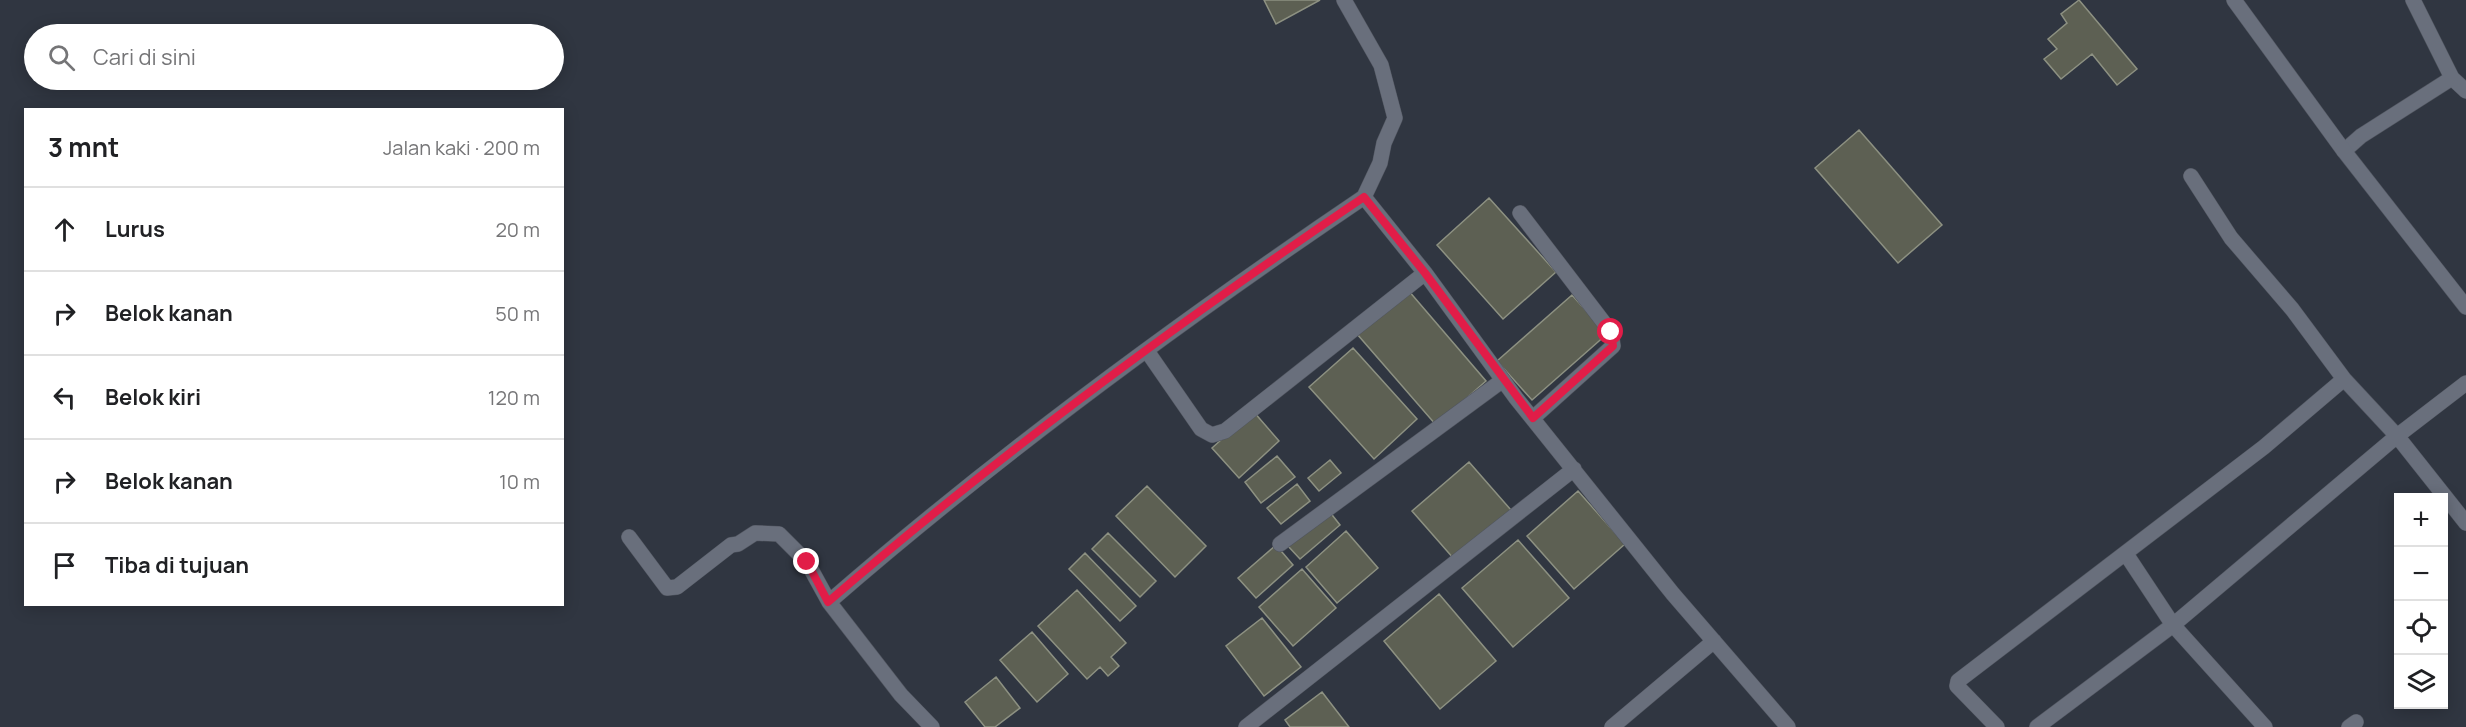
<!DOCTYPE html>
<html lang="id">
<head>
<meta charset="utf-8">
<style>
  :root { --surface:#fff; --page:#f2f2f2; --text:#202124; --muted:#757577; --line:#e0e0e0 }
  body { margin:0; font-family:Manrope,sans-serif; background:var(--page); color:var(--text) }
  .controls { position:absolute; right:18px; bottom:18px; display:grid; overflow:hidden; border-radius:0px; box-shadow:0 3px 15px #0003 }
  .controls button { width:54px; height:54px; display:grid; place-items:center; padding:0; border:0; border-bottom:2px solid var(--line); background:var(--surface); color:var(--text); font:30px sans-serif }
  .stop { position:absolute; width:18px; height:18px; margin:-14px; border:4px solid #e11d48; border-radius:50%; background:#fff }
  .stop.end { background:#e11d48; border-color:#fff; box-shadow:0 2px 6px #0008 }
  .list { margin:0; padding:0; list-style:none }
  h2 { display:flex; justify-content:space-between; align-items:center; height:78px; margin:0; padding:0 24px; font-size:26px }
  h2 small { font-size:20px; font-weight:400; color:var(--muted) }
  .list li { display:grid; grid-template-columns:39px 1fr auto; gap:18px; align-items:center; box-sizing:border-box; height:84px; padding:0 24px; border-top:2px solid var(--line) }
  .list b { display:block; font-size:22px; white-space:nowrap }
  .list em { font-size:20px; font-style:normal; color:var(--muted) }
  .icon { flex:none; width:33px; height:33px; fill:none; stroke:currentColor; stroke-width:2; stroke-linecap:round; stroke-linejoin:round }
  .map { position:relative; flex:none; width:2466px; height:727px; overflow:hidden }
  .search { position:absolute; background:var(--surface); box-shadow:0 3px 15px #0003; left:24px; top:24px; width:540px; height:66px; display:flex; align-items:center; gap:15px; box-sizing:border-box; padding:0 21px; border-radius:33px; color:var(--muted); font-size:22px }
  .panel { position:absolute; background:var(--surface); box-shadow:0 3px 15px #0003; left:24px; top:108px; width:540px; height:498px; border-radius:0px }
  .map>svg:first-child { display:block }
  .building { fill:#5d6053; stroke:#8d9182; stroke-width:1.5 }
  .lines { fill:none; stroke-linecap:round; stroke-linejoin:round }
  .minor-casing { stroke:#50555f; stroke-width:16 }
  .tertiary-casing { stroke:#50555f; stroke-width:16 }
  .minor { stroke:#696f7c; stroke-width:15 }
  .tertiary { stroke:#696f7c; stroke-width:15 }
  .route { stroke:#e11d48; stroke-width:8 }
</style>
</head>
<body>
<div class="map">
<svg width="2466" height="727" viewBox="0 0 2466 727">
  <rect width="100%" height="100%" fill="#303641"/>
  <!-- building -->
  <path class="building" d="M1264,0H1320L1276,24Z
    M2079,0L2137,69L2117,85L2092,54L2061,79L2044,59L2057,49L2048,39L2067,23L2061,14Z
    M1859,130L1942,225L1898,263L1815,168Z
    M1489,198L1556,272L1503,319L1437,245Z
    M1408,290L1486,381L1436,425L1357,334Z
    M1572,295L1607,334L1532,400L1497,361Z
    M1353,348L1417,419L1374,459L1309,387Z
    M1253,411L1279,441L1239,478L1212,448Z
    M1277,456L1295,477L1261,503L1245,482Z
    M1330,460L1341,473L1319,491L1308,478Z
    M1469,462L1511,510L1454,559L1412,511Z
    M1297,484L1310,501L1281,524L1267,508Z
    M1147,486L1206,546L1175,577L1116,516Z
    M1578,491L1625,544L1574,589L1527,536Z
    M1329,511L1340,525L1300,559L1288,546Z
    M1346,531L1378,568L1337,603L1306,567Z
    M1108,533L1156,581L1140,597L1092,549Z
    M1518,540L1569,598L1513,647L1462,588Z
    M1276,545L1293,565L1256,598L1238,578Z
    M1085,553L1136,606L1120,621L1069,569Z
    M1302,569L1336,608L1293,646L1259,607Z
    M1077,590L1126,643L1111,657L1119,666L1108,676L1100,667L1087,679L1038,626Z
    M1439,594L1496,661L1440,709L1384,641Z
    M1262,618L1301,667L1264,696L1226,646Z
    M1032,632L1068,674L1037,702L1000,660Z
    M996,677L1020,708L995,727H985L965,702Z
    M1322,692L1349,727H1290L1285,720Z"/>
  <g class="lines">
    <!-- minor casing -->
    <g class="minor-casing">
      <path id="minor" d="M1344,0L1381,65L1395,118L1384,143L1380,163L1364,197
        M2413,0L2452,78
        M2344,151L2361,136L2452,78L2466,91
        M2191,176L2231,238L2292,309L2344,379L2397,436L2466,523
        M1520,213L1611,332L1613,346L1533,418
        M1147,351L1201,429L1212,435L1225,431L1425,273
        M629,537L667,588L677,587L731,545L738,544L755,533L779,534L807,562L829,602L901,695L932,727
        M1280,544L1503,380
        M2126,554L2173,625L2265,727
        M829,602C998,455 1179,322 1364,197L1425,273L1516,398L1673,594L1788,727
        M1246,727L1574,469
        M1612,727L1714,641
        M1997,727L1957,686L1958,681L2264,447L2344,379
        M2037,727L2173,625L2397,436L2466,383
        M2349,727L2356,722"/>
    </g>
    <!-- tertiary casing -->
    <g class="tertiary-casing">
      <path id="tertiary" d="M2234,0L2344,151L2466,307"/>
    </g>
    <!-- minor -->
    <use href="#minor" class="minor"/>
    <!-- tertiary -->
    <use href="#tertiary" class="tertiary"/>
  </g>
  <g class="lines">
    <!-- route -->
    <path class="route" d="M807,562L828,602C998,455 1179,322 1364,197L1425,273L1533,418L1613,346L1611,332"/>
  </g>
</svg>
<div class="controls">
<button>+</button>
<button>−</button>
<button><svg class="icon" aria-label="locate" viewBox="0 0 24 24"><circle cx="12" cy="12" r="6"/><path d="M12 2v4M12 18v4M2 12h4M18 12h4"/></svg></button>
<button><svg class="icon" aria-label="layers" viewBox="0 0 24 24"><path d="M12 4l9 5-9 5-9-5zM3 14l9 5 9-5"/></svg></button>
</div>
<div class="stop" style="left:1611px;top:332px"></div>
<div class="stop end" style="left:807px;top:562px"></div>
<div class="search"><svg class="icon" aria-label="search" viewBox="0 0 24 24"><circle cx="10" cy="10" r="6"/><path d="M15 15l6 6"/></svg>Cari di sini</div>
<section class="panel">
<h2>3 mnt<small>Jalan kaki · 200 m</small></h2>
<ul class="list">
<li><svg class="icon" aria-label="ahead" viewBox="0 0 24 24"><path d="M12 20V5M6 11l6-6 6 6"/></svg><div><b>Lurus</b></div><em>20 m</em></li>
<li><svg class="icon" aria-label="right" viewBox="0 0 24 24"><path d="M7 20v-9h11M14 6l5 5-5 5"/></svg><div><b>Belok kanan</b></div><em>50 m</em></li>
<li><svg class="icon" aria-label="left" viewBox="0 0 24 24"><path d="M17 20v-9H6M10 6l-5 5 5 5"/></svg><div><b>Belok kiri</b></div><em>120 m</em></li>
<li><svg class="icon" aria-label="right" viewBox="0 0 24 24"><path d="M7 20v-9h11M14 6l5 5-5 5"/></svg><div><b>Belok kanan</b></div><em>10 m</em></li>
<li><svg class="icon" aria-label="arrive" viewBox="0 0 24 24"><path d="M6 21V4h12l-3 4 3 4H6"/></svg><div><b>Tiba di tujuan</b></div></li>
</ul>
</section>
</div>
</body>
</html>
